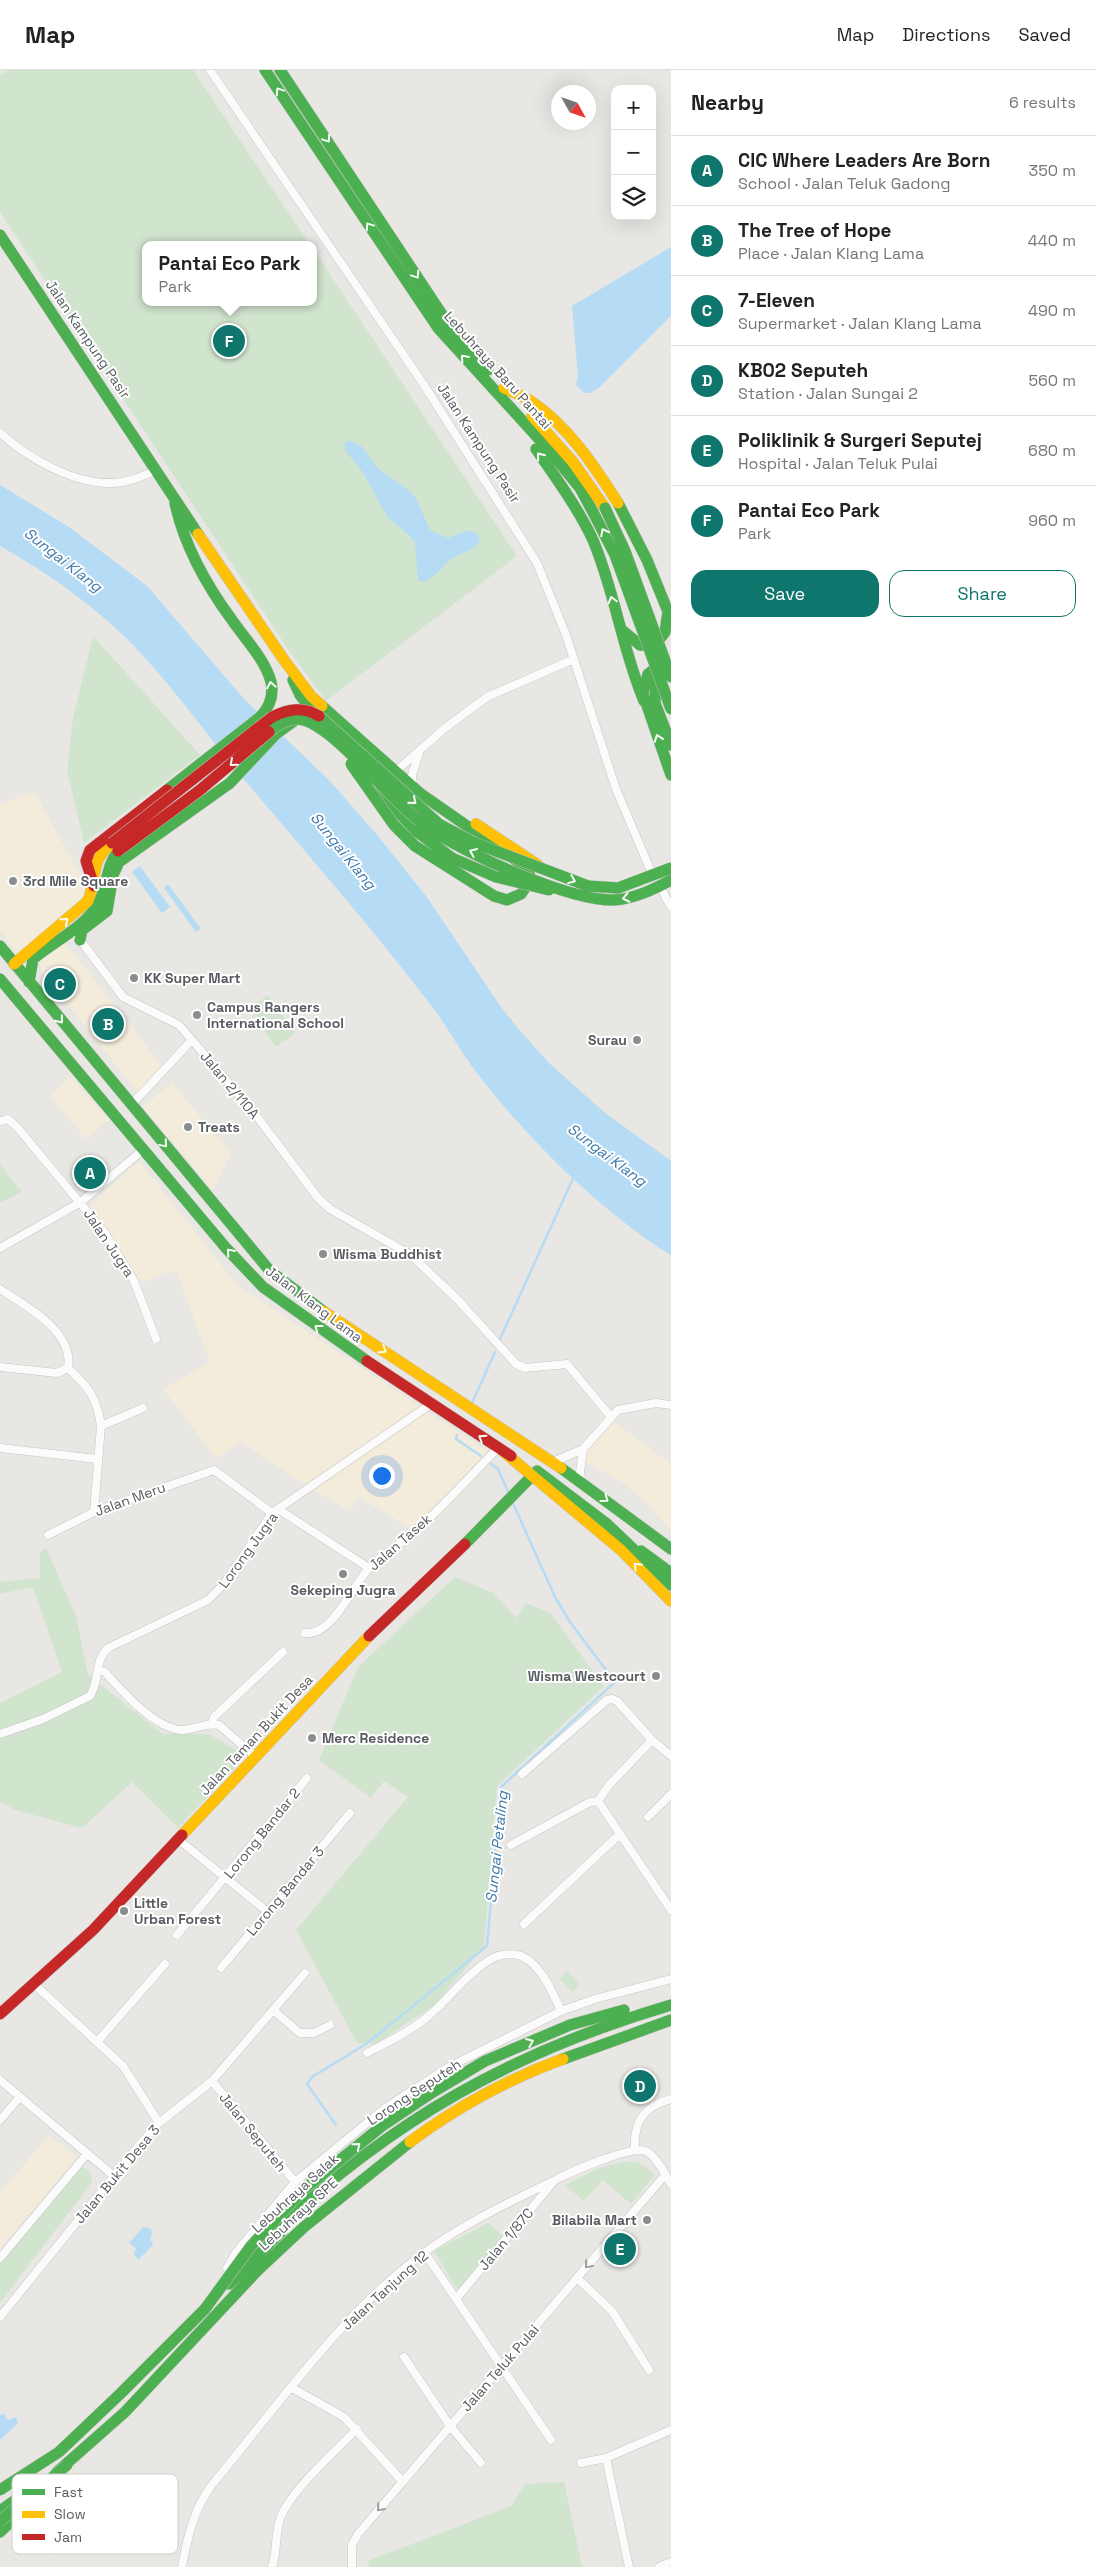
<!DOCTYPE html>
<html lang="en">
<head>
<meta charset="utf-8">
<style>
  :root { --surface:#fff; --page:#f2f2f2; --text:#222; --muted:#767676; --line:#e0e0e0; --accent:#0f766e }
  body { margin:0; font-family:"Space Grotesk",sans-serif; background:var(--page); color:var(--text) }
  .controls { position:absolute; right:15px; top:15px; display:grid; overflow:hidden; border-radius:10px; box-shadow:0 5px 20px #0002 }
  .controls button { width:45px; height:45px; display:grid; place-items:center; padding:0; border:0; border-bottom:1px solid var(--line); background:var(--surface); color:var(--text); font:25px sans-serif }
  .compass { position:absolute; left:551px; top:15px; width:45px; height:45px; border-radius:50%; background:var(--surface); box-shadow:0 5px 20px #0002; rotate:130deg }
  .you { position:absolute; left:381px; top:1405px; width:18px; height:18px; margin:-12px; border:4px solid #fff; border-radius:50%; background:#1a73e8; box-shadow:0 0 0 8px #1a73e833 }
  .badge { display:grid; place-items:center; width:32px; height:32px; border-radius:50%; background:var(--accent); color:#fff; font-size:16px; font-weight:700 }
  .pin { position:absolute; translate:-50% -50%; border:2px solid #fff; box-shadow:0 1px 5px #0006 }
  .popup { position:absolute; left:142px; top:171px; width:175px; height:65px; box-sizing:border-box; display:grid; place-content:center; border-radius:10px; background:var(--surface); filter:drop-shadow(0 1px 4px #0005); font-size:16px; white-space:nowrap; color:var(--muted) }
  .popup b { font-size:19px; color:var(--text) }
  .popup::after { content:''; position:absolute; left:50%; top:100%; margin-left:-10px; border:10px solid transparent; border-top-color:var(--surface) }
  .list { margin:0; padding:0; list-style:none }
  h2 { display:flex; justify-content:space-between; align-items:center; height:65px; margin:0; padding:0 20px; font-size:21px }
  h2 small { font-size:16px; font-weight:400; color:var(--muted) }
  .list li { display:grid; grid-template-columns:32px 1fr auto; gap:15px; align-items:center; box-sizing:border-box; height:70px; padding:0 20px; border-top:1px solid var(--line) }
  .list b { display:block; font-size:19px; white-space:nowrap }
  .list p { margin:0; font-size:16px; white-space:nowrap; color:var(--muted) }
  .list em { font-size:16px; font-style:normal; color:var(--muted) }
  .actions { display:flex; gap:10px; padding:15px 20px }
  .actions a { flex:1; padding:11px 0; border:1px solid var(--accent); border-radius:15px; text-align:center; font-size:18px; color:var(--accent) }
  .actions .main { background:var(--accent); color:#fff }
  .icon { flex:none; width:28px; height:28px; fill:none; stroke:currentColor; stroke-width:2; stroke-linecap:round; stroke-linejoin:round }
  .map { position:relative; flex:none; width:671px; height:2497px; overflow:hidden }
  header { display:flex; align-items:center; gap:30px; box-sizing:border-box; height:70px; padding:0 25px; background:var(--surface); border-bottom:1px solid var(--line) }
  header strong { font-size:24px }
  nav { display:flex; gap:28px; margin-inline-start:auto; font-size:18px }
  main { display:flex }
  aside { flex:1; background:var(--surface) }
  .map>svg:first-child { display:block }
  .commercial { fill:#f3ecdb }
  .green { fill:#d1e4ce }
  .water { fill:#b5dcf4 }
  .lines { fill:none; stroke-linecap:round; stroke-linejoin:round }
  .stream { stroke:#b5dcf4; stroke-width:2.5 }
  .street-casing { stroke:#c5c5c5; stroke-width:9 }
  .fast-casing { stroke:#c4c4c3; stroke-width:12 }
  .slow-casing { stroke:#c4c4c3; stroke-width:12 }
  .jam-casing { stroke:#c4c4c3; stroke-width:12 }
  .street { stroke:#fcfbfb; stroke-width:8 }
  .fast { stroke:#4caf50; stroke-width:11 }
  .slow { stroke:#ffc107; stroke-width:11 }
  .jam { stroke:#c62828; stroke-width:11 }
  .rail { stroke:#e1e1e0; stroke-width:2.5; stroke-dasharray:1 6; stroke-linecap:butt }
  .fast-bridge-casing { stroke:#c4c4c3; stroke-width:12; stroke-linecap:butt }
  .jam-bridge-casing { stroke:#c4c4c3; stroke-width:12; stroke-linecap:butt }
  .fast-bridge { stroke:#4caf50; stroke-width:11 }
  .jam-bridge { stroke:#c62828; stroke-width:11 }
  .oneway { stroke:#f6fbf6 }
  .oneway2 { stroke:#9a9c9e }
  .poi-dot { fill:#8a8d8e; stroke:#fff; stroke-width:2 }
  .labels { text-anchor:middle; stroke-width:4; stroke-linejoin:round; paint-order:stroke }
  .street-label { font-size:14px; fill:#585c60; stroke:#fff }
  .poi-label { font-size:14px; font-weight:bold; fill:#585c60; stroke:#fff; text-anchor:start }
  .water-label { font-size:15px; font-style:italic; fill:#3f7aac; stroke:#fff }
  .key { fill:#fff; stroke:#cdcecf; stroke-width:1 }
  .key-label { font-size:14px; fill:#585c60 }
</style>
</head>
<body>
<header>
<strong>Map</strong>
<nav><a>Map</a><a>Directions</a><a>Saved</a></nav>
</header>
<main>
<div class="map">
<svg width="671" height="2497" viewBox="0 0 671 2497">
  <rect width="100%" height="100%" fill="#e8e7e3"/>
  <!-- commercial -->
  <path class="commercial" d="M28,723H33L37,726L88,820L85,828L19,885L0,861V734Z
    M64,871L163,997L138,1023L41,901L40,893L42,888Z
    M70,1006L109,1050L86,1069L50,1026Z
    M172,1013L231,1083L213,1120L143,1037Z
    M139,1091L238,1216L489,1382L412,1459L359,1427L350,1441L291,1406L242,1372L216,1388L163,1319L210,1292L176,1200L142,1212L84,1141Z
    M612,1350L671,1394V1461L645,1431L622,1412L585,1392L586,1380Z
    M49,2065L77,2087L0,2179V2123Z"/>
  <!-- green -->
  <path class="green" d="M8,0H193L310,175H145V232H313V179L517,486L326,631L286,576L0,142V6Z
    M93,566L200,685L84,773L67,701L73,648Z
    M268,925L295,963L276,977L249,939Z
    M0,1094L22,1122L0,1133Z
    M46,1478L76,1546L88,1605L163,1664H209L237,1681V1696L178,1758L132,1712L82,1758L15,1740L0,1731V1633L62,1602L33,1517L0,1524V1512L40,1508V1483Z
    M455,1507L493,1523L516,1548L526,1533L550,1543L604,1616L497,1716L484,1877L433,1936L375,1974L357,1973L296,1860L408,1727L384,1711L371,1728L319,1690L358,1597Z
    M567,1901L580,1914L573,1922L560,1909Z
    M622,2092H638L655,2105L631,2134L603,2110L584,2131L565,2115L599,2098Z
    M80,2095L90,2102L92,2112L0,2233V2192Z
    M488,2153L503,2166L459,2222L434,2181Z
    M564,2412L582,2497H369L368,2491L511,2436L525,2414Z"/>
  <!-- water -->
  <path class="water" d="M671,177V246L600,317L590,323H584L576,315L578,306L572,236Z
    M347,371H352L361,376L379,399L410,421L417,430L430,460L448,468L466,461L476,462L480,470C474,483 461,482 451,489C441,497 435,508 423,512L418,510L415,472L410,466L388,448L364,404L345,380L344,375Z
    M0,415L69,457L147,516L245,630L329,710L378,766L426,826L501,937L521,962L550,994L604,1042L671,1091V1185C602,1143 526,1067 477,1003C460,981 447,956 430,934C372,858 309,786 247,713C209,668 175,619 134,576C96,537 48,503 0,476Z
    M140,796L170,837L162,843L132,802Z
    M168,814L201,859L196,862L164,818Z
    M143,2157L149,2158L153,2162L150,2168L153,2175L138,2190L134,2184L136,2178L129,2173Z
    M4,2344L8,2350L15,2347L18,2351L17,2354L0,2370V2345Z"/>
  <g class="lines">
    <!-- stream -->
    <path class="stream" d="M500,1269L575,1104
      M472,1333L495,1282
      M457,1365L456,1369L481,1386
      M491,1394L498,1399L509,1424
      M336,2055L307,2014L312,2007L366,1974L487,1876L501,1717L615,1612L570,1552L555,1527L512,1431"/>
    <!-- street casing -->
    <g class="street-casing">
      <path id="street" d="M210,0L424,315L537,493L566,565L616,719L650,799
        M0,363C28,388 73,414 112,413C127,413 143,406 157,400
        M394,703L445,658L487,627L574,589
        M413,717L412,705L419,683
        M664,824L671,837
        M78,867L123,927L179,955L192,970
        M131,1035L192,970L255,1044L318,1128L330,1139L411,1185L458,1230L516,1294L525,1298L567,1294L611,1347
        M0,1051L8,1049L17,1057L105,1163L134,1211L156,1269
        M0,1178L81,1132L144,1079
        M0,1219C26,1236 74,1261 68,1298
        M0,1297L57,1303L68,1298
        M68,1298C88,1317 97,1327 101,1356L94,1442
        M101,1356L143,1338
        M0,1378L97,1389
        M553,1392L583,1379L618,1340L656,1333L671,1335
        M579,1411L583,1379
        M278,1439L369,1498
        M48,1465L94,1442L214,1400L272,1443
        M305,1563C332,1567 353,1515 369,1498C383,1484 400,1475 414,1462C444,1436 470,1406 498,1378
        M98,1600L105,1602C122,1621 154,1658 181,1660C195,1660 205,1652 219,1655L256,1687
        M212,1653L214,1647L283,1582
        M0,1664L43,1649L90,1626C100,1611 94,1591 108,1578L208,1530L224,1514L272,1443L431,1334
        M522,1704L607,1630L612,1629L617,1631L652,1670L671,1686
        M598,1731L671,1840
        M598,1731L609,1715L652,1670
        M648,1747L671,1724
        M179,1770L268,1842
        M511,1775L590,1732L598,1731
        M524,1854L620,1764
        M177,1865L307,1708
        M221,1898L350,1743
        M34,1914L123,1996L159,2053
        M273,1940L300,1963H314L330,1955
        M97,1972L165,1894
        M367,1983C390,1971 413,1960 432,1943C452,1925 471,1899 495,1887C503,1884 514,1883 521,1886C542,1895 552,1922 561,1941
        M0,2010L114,2106
        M212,2011L295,2112
        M0,2050L20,2027
        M635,2080C633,2053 643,2036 671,2029
        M425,2183L551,2370
        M0,2188L87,2084
        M227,2198L237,2181L295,2112L385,2038L447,1998L561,1941L595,1929L671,1909
        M577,2208L612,2241L649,2300
        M456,2229L554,2111
        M0,2247L140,2074L159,2053L212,2011L305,1903
        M404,2287L450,2356L481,2393
        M292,2318L344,2347L403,2412
        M606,2388L629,2497
        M581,2393L606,2388L671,2360
        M182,2497C187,2469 194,2439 211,2416C281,2332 352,2228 444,2169C480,2146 518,2128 557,2109C571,2102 632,2075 646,2081C656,2086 665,2104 671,2114
        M272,2497C278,2481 274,2461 282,2444C294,2418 336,2380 357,2359
        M352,2497V2475L358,2464L665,2105
        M659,2497L671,2492"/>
    </g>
    <!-- fast casing -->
    <g class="fast-casing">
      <path id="fast" d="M265,0L438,258L549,380L580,418L594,444
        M280,0L447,252L488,300
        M0,165L198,464
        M536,379C556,408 578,438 593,470C615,522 622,579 644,631
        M618,433L647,490L671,549
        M622,560L640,575L654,576L665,562L668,541
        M661,594L648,604L643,624L671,705
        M656,608L655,633L671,675
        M293,610L300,625L317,647
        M322,636L421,724L520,793L528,801L531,809L521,824L507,830L494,826
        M364,706L416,761
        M167,720L260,647C270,637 274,626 271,612C265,589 245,569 232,550C207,516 184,475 175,433
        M80,870L82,860L107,841L113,805L119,792L230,713L276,664L294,651
        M0,876L270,1201L323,1241
        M0,909L226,1178L263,1217L367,1291
        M29,912L33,889C54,871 83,859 98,834C108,817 105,798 118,781
        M561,1398L671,1479
        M537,1401L607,1454L671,1515
        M465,1474L532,1406
        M641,1481L671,1503
        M563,1989L671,1950
        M433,2022L485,1991L570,1955L624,1940
        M271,2163C395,2049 509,1983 671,1935
        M229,2214L283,2160
        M57,2402L125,2342L258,2200L304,2157L410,2072
        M0,2441L21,2426
        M0,2462L27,2436"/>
    </g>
    <!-- slow casing -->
    <g class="slow-casing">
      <path id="slow" d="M504,318C513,322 523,326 532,332C568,356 595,397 618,433
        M532,346L573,392L605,438
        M198,464L284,590L311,626L322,636
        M476,754L538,795
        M14,894L88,831C98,805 89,792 112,773
        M323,1241L561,1398
        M504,1382L621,1480L671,1531
        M182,1765L369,1566
        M410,2072C455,2038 510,2008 563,1989"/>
    </g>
    <!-- jam casing -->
    <g class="jam-casing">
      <path id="jam" d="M94,816L86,791L90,780L167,720
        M367,1291L511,1386
        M369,1566L465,1474
        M0,1944L93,1860L182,1765"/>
    </g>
    <!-- street -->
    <use href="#street" class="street"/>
    <!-- fast -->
    <use href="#fast" class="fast"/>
    <!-- slow -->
    <use href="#slow" class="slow"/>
    <!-- jam -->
    <use href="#jam" class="jam"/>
    <!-- rail -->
    <path class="rail" d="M239,0L498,388L559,505L599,602L656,767L671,799
      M2,2497C89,2449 152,2384 214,2307C243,2272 269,2234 301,2201C343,2158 391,2116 443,2085C482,2062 526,2045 569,2030C602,2018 636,2006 671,2000
      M39,2497C75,2472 110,2447 141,2416C204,2352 254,2277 316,2212C412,2114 536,2044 671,2018"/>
    <!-- fast-bridge casing -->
    <g class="fast-bridge-casing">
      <path id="fast-bridge" d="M605,438L625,481L671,607
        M594,444L615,485L671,639
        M319,646L439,754L475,773L588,816L618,818L671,798
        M269,662C278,654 292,646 303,650C330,657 373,708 394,728C405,739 416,750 429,758C465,784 570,831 614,830C634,829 654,819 671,810
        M351,694L394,755L415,776L494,826
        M416,761L452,788L496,807L549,820
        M0,2420L59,2382L120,2324L205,2239L251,2176L303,2120L382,2056L433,2022
        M0,2451L67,2395"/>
    </g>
    <!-- jam-bridge casing -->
    <g class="jam-bridge-casing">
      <path id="jam-bridge" d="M112,773L272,647C288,639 303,636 319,646
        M118,781L200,720L269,662"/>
    </g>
    <!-- fast-bridge -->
    <use href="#fast-bridge" class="fast-bridge"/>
    <!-- jam-bridge -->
    <use href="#jam-bridge" class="jam-bridge"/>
  </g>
  <!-- one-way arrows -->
  <defs><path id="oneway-chevron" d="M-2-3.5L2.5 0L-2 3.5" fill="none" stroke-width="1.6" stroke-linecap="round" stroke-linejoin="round" transform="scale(1.25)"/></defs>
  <g class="oneway">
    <use href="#oneway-chevron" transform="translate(279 21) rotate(-124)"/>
    <use href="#oneway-chevron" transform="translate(327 69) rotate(56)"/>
    <use href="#oneway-chevron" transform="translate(369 156) rotate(-124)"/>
    <use href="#oneway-chevron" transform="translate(416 205) rotate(56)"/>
    <use href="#oneway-chevron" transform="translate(464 288) rotate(-131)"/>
    <use href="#oneway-chevron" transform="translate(540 386) rotate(-128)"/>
    <use href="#oneway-chevron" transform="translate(604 462) rotate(-117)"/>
    <use href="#oneway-chevron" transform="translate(612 530) rotate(-105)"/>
    <use href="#oneway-chevron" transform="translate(271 615) rotate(-100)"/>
    <use href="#oneway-chevron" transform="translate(658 668) rotate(-110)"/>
    <use href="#oneway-chevron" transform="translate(233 693) rotate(139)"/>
    <use href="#oneway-chevron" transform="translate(413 731) rotate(41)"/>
    <use href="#oneway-chevron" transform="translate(473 782) rotate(-157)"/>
    <use href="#oneway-chevron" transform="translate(572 810) rotate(22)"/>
    <use href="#oneway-chevron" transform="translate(626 828) rotate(168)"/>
    <use href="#oneway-chevron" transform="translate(65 851) rotate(-40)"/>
    <use href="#oneway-chevron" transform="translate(60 950) rotate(51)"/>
    <use href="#oneway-chevron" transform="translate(164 1074) rotate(50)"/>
    <use href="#oneway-chevron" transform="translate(230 1182) rotate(-131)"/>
    <use href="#oneway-chevron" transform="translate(318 1258) rotate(-143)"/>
    <use href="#oneway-chevron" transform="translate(383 1280) rotate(34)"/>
    <use href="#oneway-chevron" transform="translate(482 1368) rotate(-147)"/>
    <use href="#oneway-chevron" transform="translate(605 1429) rotate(36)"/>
    <use href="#oneway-chevron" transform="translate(637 1496) rotate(-134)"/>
    <use href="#oneway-chevron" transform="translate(530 1972) rotate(-23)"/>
    <use href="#oneway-chevron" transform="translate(357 2076) rotate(-39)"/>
  </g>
  <g class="oneway2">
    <use href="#oneway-chevron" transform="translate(588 2195) rotate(130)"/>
    <use href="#oneway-chevron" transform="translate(380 2438) rotate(131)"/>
  </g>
  <!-- markers -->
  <g class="poi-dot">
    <circle cx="13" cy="811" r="5"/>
    <circle cx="134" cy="908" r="5"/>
    <circle cx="197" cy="945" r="5"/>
    <circle cx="637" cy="970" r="5"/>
    <circle cx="188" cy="1057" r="5"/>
    <circle cx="323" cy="1184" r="5"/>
    <circle cx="343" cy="1504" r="5"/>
    <circle cx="656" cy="1606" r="5"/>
    <circle cx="312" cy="1668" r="5"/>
    <circle cx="124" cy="1841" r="5"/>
    <circle cx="647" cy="2150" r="5"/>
  </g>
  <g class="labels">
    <!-- street labels -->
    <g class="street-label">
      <text transform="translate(88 269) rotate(56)" y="5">Jalan Kampung Pasir</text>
      <text transform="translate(498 300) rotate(48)" y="5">Lebuhraya Baru Pantai</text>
      <text transform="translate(479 373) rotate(57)" y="5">Jalan Kampung Pasir</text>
      <text transform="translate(230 1015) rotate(50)" y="5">Jalan 2/110A</text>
      <text transform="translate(109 1173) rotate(56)" y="5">Jalan Jugra</text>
      <text transform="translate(314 1234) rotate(37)" y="5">Jalan Klang Lama</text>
      <text transform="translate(130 1429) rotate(-20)" y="5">Jalan Meru</text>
      <text transform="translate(400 1472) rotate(-41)" y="5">Jalan Tasek</text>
      <text transform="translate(248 1480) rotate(-54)" y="5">Lorong Jugra</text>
      <text transform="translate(256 1665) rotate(-47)" y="5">Jalan Taman Bukit Desa</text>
      <text transform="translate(262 1763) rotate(-51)" y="5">Lorong Bandar 2</text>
      <text transform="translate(285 1821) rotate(-50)" y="5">Lorong Bandar 3</text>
      <text transform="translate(414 2022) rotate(-33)" y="5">Lorong Seputeh</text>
      <text transform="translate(253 2062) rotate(51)" y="5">Jalan Seputeh</text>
      <text transform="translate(117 2104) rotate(-50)" y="5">Jalan Bukit Desa 3</text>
      <text transform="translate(295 2123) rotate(-42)" y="5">Lebuhraya Salak</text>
      <text transform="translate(298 2144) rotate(-42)" y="5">Lebuhraya SPE</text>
      <text transform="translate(506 2169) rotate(-50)" y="5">Jalan 1/87C</text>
      <text transform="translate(385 2220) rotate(-42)" y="5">Jalan Tanjung 12</text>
      <text transform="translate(500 2298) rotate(-49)" y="5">Jalan Teluk Pulai</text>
    </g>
    <!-- poi labels -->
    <g class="poi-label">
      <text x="23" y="816">3rd Mile Square</text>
      <text x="144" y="913">KK Super Mart</text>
      <text x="207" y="942">Campus Rangers<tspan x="207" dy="16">International School</tspan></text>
      <text x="627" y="975" text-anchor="end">Surau</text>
      <text x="198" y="1062">Treats</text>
      <text x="333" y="1189">Wisma Buddhist</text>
      <text x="343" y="1525" text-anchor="middle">Sekeping Jugra</text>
      <text x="646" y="1611" text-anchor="end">Wisma Westcourt</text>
      <text x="322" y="1673">Merc Residence</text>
      <text x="134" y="1838">Little<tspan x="134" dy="16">Urban Forest</tspan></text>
      <text x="637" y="2155" text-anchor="end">Bilabila Mart</text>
    </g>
    <!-- water labels -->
    <g class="water-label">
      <text transform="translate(63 490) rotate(38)" y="5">Sungai Klang</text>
      <text transform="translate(343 781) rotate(51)" y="5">Sungai Klang</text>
      <text transform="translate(607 1085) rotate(37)" y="5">Sungai Klang</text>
      <text transform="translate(497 1777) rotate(-84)" y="5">Sungai Petaling</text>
    </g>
  </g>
  <!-- legend -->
  <rect x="12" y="2404" width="166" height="80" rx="8" class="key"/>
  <rect x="22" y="2419" width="23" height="6" fill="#4caf50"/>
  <rect x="22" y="2441" width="23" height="7" fill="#ffc107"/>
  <rect x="22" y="2464" width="23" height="6" fill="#c62828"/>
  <g class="key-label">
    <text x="54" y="2427">Fast</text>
    <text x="54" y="2449">Slow</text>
    <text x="54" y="2472">Jam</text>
  </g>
</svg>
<div class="controls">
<button>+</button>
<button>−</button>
<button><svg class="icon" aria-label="layers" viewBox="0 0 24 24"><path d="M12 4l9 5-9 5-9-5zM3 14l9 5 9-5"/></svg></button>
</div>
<svg class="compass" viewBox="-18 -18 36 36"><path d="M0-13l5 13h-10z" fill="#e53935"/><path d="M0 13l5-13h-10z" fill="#767676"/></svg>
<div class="you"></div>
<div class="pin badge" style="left:90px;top:1103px">A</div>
<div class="pin badge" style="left:108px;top:954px">B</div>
<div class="pin badge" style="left:60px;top:914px">C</div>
<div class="pin badge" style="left:640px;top:2016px">D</div>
<div class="pin badge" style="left:620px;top:2179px">E</div>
<div class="pin badge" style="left:229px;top:271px">F</div>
<div class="popup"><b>Pantai Eco Park</b>Park</div>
</div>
<aside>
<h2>Nearby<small>6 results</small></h2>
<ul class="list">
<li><span class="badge">A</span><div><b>CIC Where Leaders Are Born</b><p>School · Jalan Teluk Gadong</p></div><em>350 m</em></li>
<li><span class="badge">B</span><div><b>The Tree of Hope</b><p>Place · Jalan Klang Lama</p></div><em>440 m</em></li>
<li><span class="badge">C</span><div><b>7-Eleven</b><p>Supermarket · Jalan Klang Lama</p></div><em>490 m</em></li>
<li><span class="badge">D</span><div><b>KB02 Seputeh</b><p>Station · Jalan Sungai 2</p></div><em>560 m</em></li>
<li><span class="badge">E</span><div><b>Poliklinik &amp; Surgeri Seputej</b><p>Hospital · Jalan Teluk Pulai</p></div><em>680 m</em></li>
<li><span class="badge">F</span><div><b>Pantai Eco Park</b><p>Park</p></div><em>960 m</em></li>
</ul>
<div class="actions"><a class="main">Save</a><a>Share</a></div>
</aside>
</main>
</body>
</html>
